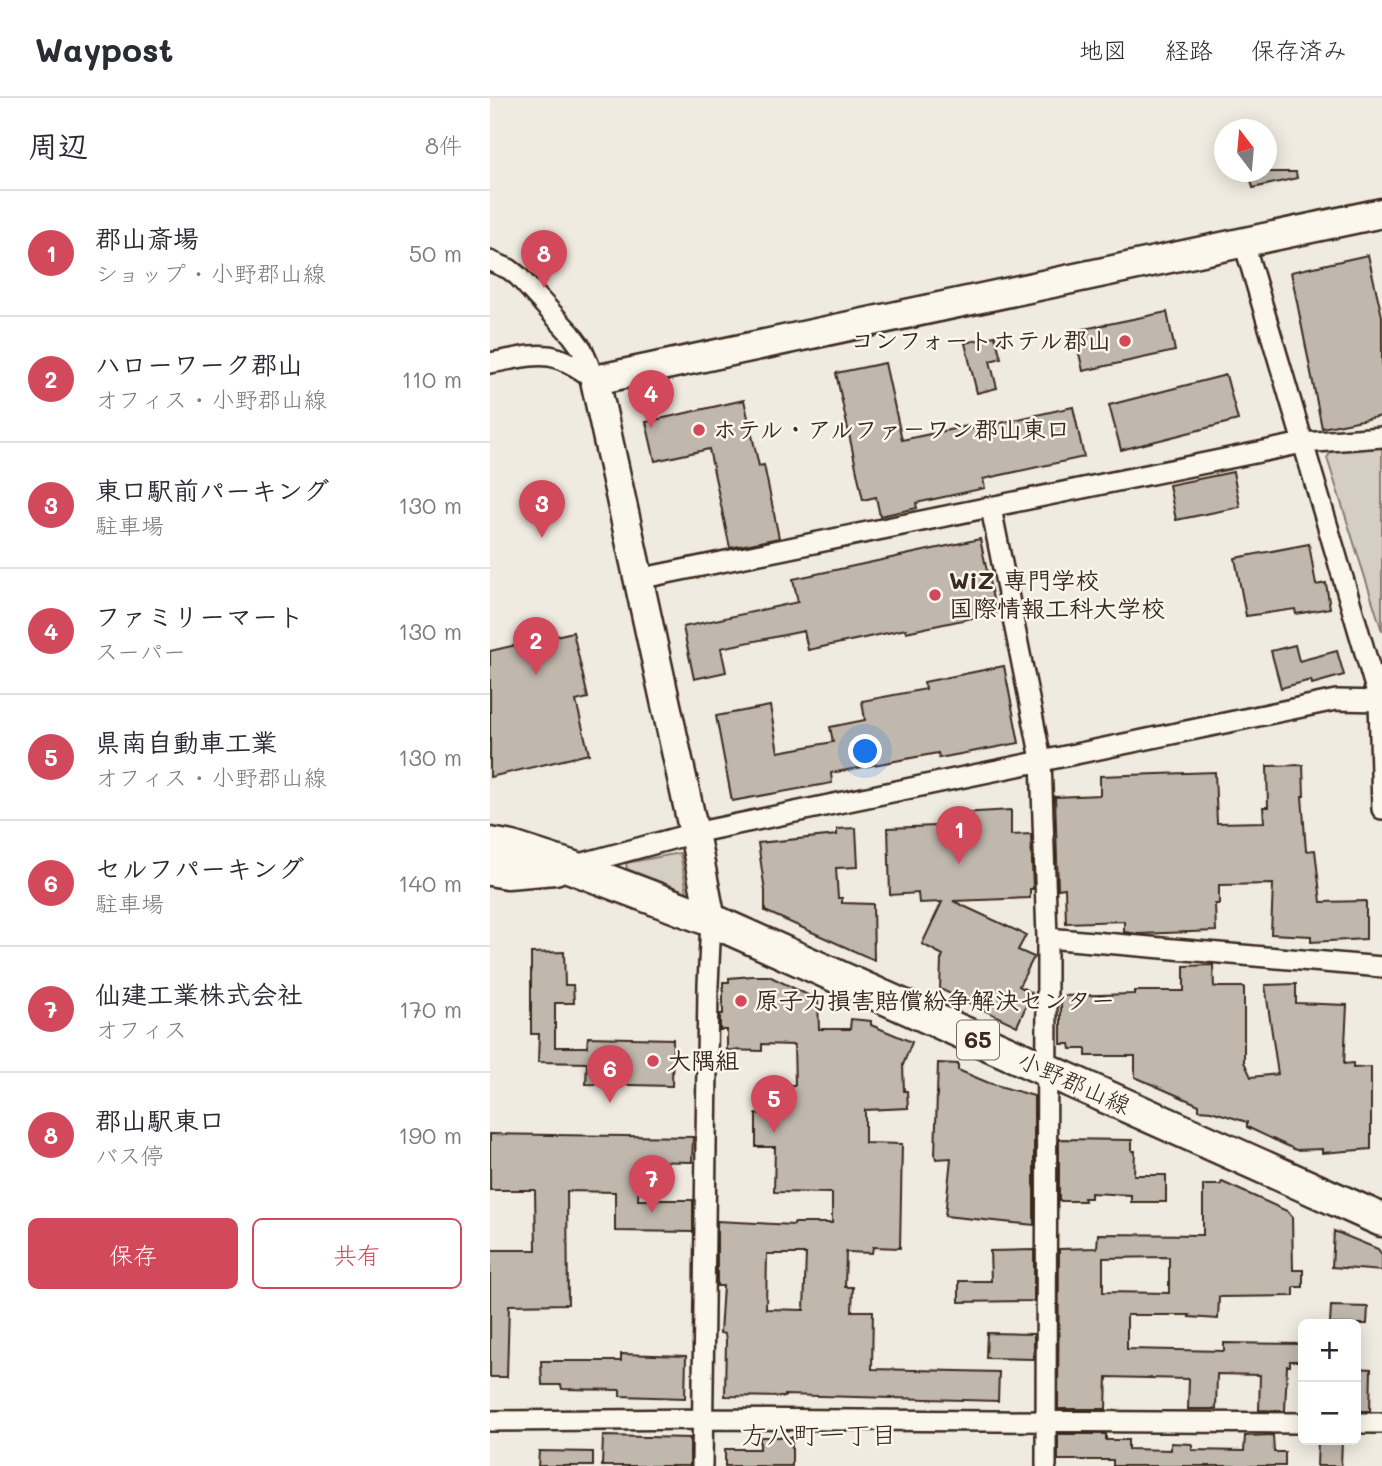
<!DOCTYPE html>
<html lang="ja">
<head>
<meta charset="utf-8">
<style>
  :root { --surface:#fff; --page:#f7f7f7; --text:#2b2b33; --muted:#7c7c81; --line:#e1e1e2; --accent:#d1495b }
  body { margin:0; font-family:Mali,"Klee One",sans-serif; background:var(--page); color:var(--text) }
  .controls { position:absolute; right:21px; bottom:21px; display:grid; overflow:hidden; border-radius:10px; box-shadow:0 4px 18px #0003 }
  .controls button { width:63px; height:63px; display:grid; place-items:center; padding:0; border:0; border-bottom:2px solid var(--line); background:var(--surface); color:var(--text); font:35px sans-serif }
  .compass { position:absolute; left:724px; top:21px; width:63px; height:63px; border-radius:50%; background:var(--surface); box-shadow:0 4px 18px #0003; rotate:344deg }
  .you { position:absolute; left:376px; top:654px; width:24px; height:24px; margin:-18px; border:5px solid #fff; border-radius:50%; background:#1a73e8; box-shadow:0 0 0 10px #1a73e833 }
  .badge { display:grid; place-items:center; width:46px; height:46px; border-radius:50%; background:var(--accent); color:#fff; font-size:23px; font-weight:700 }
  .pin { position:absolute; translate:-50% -58px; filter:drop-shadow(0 2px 4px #0008) }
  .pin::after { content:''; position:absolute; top:37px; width:24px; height:21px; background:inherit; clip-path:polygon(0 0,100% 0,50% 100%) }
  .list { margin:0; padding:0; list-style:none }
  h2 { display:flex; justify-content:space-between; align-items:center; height:91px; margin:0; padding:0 28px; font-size:30px }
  h2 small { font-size:23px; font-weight:400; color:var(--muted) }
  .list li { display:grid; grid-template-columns:46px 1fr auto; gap:21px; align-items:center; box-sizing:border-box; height:126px; padding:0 28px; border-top:2px solid var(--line) }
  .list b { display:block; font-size:26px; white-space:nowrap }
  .list p { margin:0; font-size:23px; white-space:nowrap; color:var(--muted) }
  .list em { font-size:23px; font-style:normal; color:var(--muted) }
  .actions { display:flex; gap:14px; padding:21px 28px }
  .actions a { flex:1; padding:16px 0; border:2px solid var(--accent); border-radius:10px; text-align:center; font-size:24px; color:var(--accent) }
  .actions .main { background:var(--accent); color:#fff }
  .map { position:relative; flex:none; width:892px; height:1368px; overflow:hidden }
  header { display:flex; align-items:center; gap:42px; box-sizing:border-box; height:98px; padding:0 35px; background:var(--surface); border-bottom:2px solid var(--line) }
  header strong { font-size:33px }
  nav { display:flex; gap:38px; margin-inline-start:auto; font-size:24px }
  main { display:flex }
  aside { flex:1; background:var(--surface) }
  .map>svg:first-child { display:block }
  .green { fill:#d5cec3; stroke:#887c70; stroke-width:2 }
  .building { fill:#c0b8ad; stroke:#3b2a1e; stroke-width:2; fill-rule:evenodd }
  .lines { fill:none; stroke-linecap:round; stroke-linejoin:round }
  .street-casing { stroke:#3b2a1e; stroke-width:24 }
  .secondary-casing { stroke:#3b2a1e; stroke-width:33 }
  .primary-casing { stroke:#3b2a1e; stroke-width:37 }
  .street { stroke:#fbf7ec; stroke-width:19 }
  .secondary { stroke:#fbf7ec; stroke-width:28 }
  .primary { stroke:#fbf7ec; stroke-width:32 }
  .poi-dot { fill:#d1495b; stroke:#fbf7ec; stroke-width:2.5 }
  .labels { text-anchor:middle; stroke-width:5; stroke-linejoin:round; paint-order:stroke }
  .shield { fill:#fbf7ec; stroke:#75685c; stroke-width:2 }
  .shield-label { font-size:23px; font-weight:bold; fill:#3b2a1e }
  .poi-label { font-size:24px; font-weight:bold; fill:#3b2a1e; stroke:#fbf7ec; text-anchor:start }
  .street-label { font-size:24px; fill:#3b2a1e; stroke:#fbf7ec }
  .neighbourhood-label { font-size:26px; fill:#3b2a1e; stroke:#fbf7ec }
</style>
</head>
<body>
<header>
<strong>Waypost</strong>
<nav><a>地図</a><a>経路</a><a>保存済み</a></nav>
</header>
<main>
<aside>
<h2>周辺<small>8件</small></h2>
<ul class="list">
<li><span class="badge">1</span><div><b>郡山斎場</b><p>ショップ · 小野郡山線</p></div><em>50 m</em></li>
<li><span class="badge">2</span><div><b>ハローワーク郡山</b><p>オフィス · 小野郡山線</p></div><em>110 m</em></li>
<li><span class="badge">3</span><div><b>東口駅前パーキング</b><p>駐車場</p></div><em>130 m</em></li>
<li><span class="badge">4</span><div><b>ファミリーマート</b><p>スーパー</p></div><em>130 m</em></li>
<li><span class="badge">5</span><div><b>県南自動車工業</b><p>オフィス · 小野郡山線</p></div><em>130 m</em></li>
<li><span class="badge">6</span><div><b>セルフパーキング</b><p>駐車場</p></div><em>140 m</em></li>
<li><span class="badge">7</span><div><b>仙建工業株式会社</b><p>オフィス</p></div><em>170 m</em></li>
<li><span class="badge">8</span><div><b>郡山駅東口</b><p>バス停</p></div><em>190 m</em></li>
</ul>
<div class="actions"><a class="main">保存</a><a>共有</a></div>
</aside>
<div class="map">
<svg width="892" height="1368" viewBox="0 0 892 1368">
  <rect width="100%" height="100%" fill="#f0ebe0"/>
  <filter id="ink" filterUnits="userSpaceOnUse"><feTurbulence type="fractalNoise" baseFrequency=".0143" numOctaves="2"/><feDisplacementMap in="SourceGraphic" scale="14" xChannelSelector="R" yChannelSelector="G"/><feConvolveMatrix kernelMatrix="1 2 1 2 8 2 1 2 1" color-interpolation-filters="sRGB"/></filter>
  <g filter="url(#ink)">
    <!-- green -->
    <path class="green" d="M892,349V533L837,360L842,352Z
      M190,755L197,794L137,771L136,765Z"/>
    <!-- building -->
    <path class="building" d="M759,74H806L807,80L763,90Z
      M878,157L892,218V318L832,330L801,174Z
      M677,214L685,253L593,273L584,233Z
      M505,238L511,260L500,263L507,290L487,295L475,245Z
      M395,265L412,342L482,327L483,331L583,309L594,359L493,381L495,390L426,405L427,410L390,418L386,399L373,402L346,275Z
      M736,277L748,322L631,352L619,307Z
      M254,302L269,368L274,367L289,440L240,450L219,351L165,363L156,324Z
      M743,374L750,409L686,422L679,387Z
      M490,441L506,515L416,534V531L318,552L314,533L231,550L236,574L204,581L193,529L308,504L303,481Z
      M819,446L826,487L836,485L840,510L806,516L805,511L756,518L745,460Z
      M83,534L98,600L86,603L99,656L0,679V553Z
      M805,547L809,563L847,553L854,577L822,586L821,582L791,590L781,553Z
      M514,568L529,645L449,660L448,655L341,675L342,685L242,703L226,618L280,608L288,654L343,644L340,629L375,622L372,603L436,591L434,584Z
      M813,667L814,698H812L816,753L825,752L831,804L876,803V841L821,844V838L781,836L783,786L729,787V806H725L726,833L649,836L634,834V823L576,825L575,790L568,791L565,699L610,697V678L725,674L727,725L774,724L773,709H778L777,668Z
      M521,712V737L541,736L543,791H540V800L463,803L536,837L528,852L544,859L529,888L542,895L527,928L450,891L451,862L453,857L432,846L452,804L429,805L428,795L400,797L398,730L470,727V715Z
      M366,730L368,769L346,770L348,800H352V805L383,806L384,862L275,813V793L268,745L347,737V731Z
      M74,854L75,887H83L84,905H65V949H97L98,939L183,941L182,988L96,986L97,965L48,964L49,936H41V855Z
      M723,867L724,889H754V964L761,979L788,976L775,887L806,886V905L857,907L854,966L863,965V970L881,969V1051L832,1055V1051L806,1052L757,1029V1024L721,1013L709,1012V1007L645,979V958H596V951H581L580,946H571V898L644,896V893H694V868Z
      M262,878H279L328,902L329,931H360L361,921L381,923V927L422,944L413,967L414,993H417L418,1010L375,1012V1045L412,1046L410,1150L383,1149L382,1155L356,1154L355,1189H363L362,1213H383L382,1271L509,1274L508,1303L295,1297V1299L235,1298L236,1242L235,1236L230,1235L233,1188H227V1123L304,1127V1125H342V1095L284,1094L285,1049H266V1016L283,1015V987H305L304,947L272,946V953L237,952V932H230V916H233V884H239V880ZM277,1156H316L314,1212L276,1211Z
      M448,965L468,966V972L499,985L544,998V1127L455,1118L461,1060L446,1061L445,1057Z
      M0,1036L203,1039L202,1064L150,1063L148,1102H203V1134L125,1133V1094L77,1093L78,1206L19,1207L17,1279H0V1152H46L45,1092H0Z
      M569,1041L642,1042V1053H645L644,1077H676V1104H641V1097L601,1095V1100H594L595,1103H569Z
      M732,1084L797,1113L802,1119L803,1172H813V1189H804V1198L729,1199L728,1221L699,1219L700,1217H637V1251L734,1253V1245L813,1246V1263H800V1268H797L795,1313L769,1312L770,1277L727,1276L726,1311H698L699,1281L617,1279L616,1311H568L569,1151L607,1150L608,1136L713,1137V1087H730ZM679,1159V1195L613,1194V1160Z
      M844,1133L888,1151L892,1157V1173L842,1169Z
      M544,1152V1203L469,1204V1183H501L500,1153Z
      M841,1208L878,1209L877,1226H840Z
      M497,1235L544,1236V1261L496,1260Z
      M131,1256L196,1258L195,1300L130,1298V1292L72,1291L71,1287H52L51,1263H131Z
      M866,1270L881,1271L880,1313H866Z
      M568,1336H616V1342H638V1351L681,1352V1345L702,1346V1352L754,1353L755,1338L783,1337L784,1354H795V1368H623V1362H568Z
      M113,1338L200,1340V1368H112Z
      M270,1339H302V1368H235V1351H270Z
      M828,1342H852L851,1368H827Z
      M49,1353L103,1354V1368H48Z"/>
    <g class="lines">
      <!-- street casing -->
      <g class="street-casing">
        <path id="street" d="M754,145L889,602L892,711
          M0,163L19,171L28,178L81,236L92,251L105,282
          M0,265C51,256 61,249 104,281
          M501,410L551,661L557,840L556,1368
          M148,481L813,345L892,339
          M82,768L204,735L846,602L892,603
          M557,840L892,869
          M0,1323L213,1321L813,1325
          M866,1325H892
          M212,1368L218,887L221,822"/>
      </g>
      <!-- secondary casing -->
      <g class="secondary-casing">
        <path id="secondary" d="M221,822L204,735L105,282L892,115"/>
      </g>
      <!-- primary casing -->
      <g class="primary-casing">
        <path id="primary" d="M0,746L22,750L81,769L221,822L892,1122
          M0,771L17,774L65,770"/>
      </g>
      <!-- street -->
      <use href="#street" class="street"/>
      <!-- secondary -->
      <use href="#secondary" class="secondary"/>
      <!-- primary -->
      <use href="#primary" class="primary"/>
    </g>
  </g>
  <!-- markers -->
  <g class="poi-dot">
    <circle cx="635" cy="243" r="7"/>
    <circle cx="209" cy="332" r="7"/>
    <circle cx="445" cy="497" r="7"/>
    <circle cx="251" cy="903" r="7"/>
    <circle cx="163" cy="963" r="7"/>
  </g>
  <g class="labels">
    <!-- shield labels -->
    <rect class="shield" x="467" y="922.5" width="42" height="39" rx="5"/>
    <g class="shield-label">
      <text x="488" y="950">65</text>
    </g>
    <!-- poi labels -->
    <g class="poi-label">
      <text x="621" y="251" text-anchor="end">コンフォートホテル郡山</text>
      <text x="223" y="340">ホテル・アルファ－ワン郡山東口</text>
      <text x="459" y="491">WiZ 専門学校<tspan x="459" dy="28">国際情報工科大学校</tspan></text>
      <text x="265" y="911">原子力損害賠償紛争解決センター</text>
      <text x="177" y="971">大隅組</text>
    </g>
    <!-- street labels -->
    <g class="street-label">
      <text transform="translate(584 985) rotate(24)" y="8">小野郡山線</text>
    </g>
    <!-- neighbourhood labels -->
    <g class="neighbourhood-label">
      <text x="329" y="1346">方八町一丁目</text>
    </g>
  </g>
</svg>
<div class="controls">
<button>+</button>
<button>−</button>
</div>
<svg class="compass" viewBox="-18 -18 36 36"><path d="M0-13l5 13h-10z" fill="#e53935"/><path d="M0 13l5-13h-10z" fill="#7c7c81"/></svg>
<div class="you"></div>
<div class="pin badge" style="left:469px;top:766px">1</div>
<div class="pin badge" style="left:46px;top:577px">2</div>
<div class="pin badge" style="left:52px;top:440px">3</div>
<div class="pin badge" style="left:161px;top:330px">4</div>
<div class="pin badge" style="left:284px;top:1035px">5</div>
<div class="pin badge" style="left:120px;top:1005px">6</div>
<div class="pin badge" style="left:162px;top:1115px">7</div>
<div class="pin badge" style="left:54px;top:190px">8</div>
</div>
</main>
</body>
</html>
